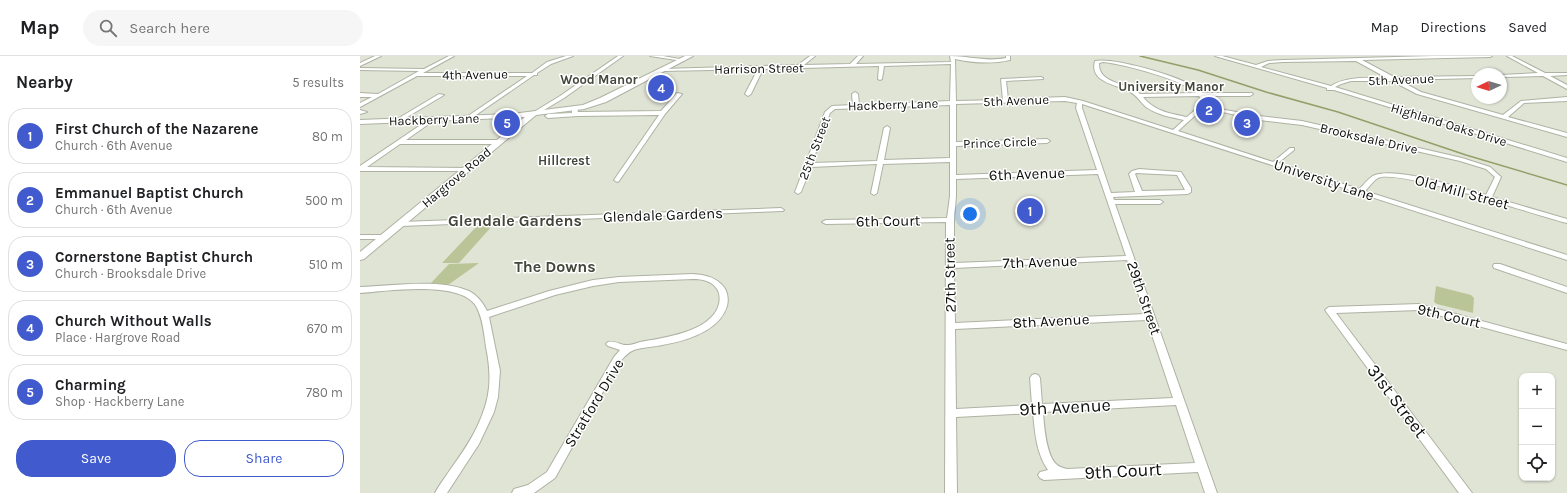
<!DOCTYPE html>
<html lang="en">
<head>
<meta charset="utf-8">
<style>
  :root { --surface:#fff; --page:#f6f6f6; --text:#202124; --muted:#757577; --line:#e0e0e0; --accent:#415bce }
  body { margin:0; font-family:Karla,sans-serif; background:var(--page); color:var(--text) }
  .controls { position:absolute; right:12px; bottom:12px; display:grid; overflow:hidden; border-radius:8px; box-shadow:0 1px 3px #0004 }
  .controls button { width:36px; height:36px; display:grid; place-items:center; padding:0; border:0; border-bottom:1px solid var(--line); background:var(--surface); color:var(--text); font:20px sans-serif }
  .compass { position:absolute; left:1111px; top:12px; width:36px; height:36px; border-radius:50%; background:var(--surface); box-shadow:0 1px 3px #0004; rotate:266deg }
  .you { position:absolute; left:610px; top:158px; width:14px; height:14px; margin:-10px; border:3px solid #fff; border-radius:50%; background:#1a73e8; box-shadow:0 0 0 6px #1a73e833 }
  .badge { display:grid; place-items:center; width:26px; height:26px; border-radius:50%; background:var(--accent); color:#fff; font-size:13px; font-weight:700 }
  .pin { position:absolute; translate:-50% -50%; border:2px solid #fff; box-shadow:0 1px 4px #0006 }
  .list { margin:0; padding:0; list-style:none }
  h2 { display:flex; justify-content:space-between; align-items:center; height:52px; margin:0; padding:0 16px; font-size:17px }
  h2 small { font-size:13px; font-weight:400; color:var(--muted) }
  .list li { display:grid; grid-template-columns:26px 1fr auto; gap:12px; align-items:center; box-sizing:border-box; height:56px; margin:0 8px 8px; padding:0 8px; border:1px solid var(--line); border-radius:16px }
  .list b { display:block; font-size:15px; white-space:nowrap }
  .list p { margin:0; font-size:13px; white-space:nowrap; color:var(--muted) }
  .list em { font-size:13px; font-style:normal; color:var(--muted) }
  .actions { display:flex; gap:8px; padding:12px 16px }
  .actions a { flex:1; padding:9px 0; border:1px solid var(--accent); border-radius:16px; text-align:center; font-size:14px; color:var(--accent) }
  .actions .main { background:var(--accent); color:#fff }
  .icon { flex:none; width:22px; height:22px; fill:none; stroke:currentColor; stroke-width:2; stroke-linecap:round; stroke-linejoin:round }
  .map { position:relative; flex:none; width:1207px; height:437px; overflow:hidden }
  header { display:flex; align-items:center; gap:24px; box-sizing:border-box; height:56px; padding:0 20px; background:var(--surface); border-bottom:1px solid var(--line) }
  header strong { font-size:19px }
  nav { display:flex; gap:22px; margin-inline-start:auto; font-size:14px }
  .search { width:280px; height:36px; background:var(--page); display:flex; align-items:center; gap:10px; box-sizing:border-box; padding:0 14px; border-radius:22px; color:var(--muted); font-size:15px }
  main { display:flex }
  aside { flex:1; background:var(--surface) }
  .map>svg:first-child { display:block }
  .green { fill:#b9c597 }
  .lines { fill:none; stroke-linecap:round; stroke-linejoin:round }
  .stream { stroke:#929f68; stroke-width:1.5 }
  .minor-casing { stroke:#aeb2a3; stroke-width:2 }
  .major-casing { stroke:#aeb2a3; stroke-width:2 }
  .minor { fill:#fff; fill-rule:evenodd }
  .major { fill:#fff; fill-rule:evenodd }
  .labels { text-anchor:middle; stroke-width:3; stroke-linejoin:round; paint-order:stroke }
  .far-street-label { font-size:13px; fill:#0d0f0a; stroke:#fff }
  .far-neighbourhood-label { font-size:13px; font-weight:bold; fill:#43463a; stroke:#fff }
  .street-label { font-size:15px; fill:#0d0f0a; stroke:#fff }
  .neighbourhood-label { font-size:16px; font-weight:bold; fill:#43463a; stroke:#fff }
  .near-street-label { font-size:18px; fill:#0d0f0a; stroke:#fff }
</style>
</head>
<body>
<header>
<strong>Map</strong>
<div class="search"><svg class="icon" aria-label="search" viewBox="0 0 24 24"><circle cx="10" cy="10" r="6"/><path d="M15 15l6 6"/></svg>Search here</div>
<nav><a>Map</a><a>Directions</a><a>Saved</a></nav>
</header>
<main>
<aside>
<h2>Nearby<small>5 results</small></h2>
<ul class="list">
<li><span class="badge">1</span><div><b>First Church of the Nazarene</b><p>Church · 6th Avenue</p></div><em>80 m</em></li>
<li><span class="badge">2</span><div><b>Emmanuel Baptist Church</b><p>Church · 6th Avenue</p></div><em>500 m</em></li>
<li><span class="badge">3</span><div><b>Cornerstone Baptist Church</b><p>Church · Brooksdale Drive</p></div><em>510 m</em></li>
<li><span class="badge">4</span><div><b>Church Without Walls</b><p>Place · Hargrove Road</p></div><em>670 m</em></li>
<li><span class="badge">5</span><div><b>Charming</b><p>Shop · Hackberry Lane</p></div><em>780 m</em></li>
</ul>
<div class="actions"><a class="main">Save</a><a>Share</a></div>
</aside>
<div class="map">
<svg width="1207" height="437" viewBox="0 0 1207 437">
  <rect width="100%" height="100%" fill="#e0e4d5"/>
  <!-- green -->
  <path class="green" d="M133,169L99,207H82L117,170Z
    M119,207L88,229L70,228L89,208Z
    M1076,230L1111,239L1114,242L1113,257L1077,248L1074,246Z"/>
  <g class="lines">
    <!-- stream -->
    <path class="stream" d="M780,0L838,14L906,36L978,56L1106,99L1207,129"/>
    <!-- minor casing -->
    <g class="minor-casing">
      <path id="minor" d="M15,0H21L0,10V7Z
        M89,0H94L63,17H172L187,6L206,0H213L191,8L177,17V19H174L110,63L108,62V60L167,20H57L0,51V47L12,41H0V37L18,38L59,15L0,14V12L64,13Z
        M258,0H263L204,42L174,60L169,59L200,40Z
        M290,0H303L325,4L323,5Z
        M450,0H455L444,9L490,8L498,0H503L496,8L591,6L590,0C609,0 626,6 646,2V0H650V4C632,8 613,7 595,3L596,45L643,44L641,23L681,21L683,22V23L646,25L648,43L705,41L723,45L813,74L824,64C811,61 797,59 786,51C780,46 777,39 770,36C757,28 729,27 735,5C754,1 818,20 835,31C838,32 840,35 842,37H892L893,38L890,40H844L854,52L899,60L942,65L1102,102L1130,111L1141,121L1132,141L1207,163V167C1178,160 1038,112 1018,122C1013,125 1009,131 1005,135L1207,199V204L722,48V52L751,137L775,136L769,118L772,115L779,113L821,116L831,132V136L828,138L753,141L754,144H800L803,146L800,148H755L857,437H845L838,416L684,424L680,422L678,419L680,416L688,414C676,397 675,376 673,357L596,361L597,437H585L586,166L466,168L462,166L466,164L587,162L590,140V106L523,108L517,137L514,139L511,137L517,108L451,111L441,136L438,138L435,136L465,56L472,50L493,49L492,38L495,36L498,38L499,49L590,45L591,8L524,10L522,23L520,24L518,23L519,10L403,13L391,38L388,40L385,38L398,13L303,15L301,14L303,13L438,9ZM743,6C763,8 824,24 836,37L780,38C768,26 738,29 739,7ZM839,40L849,52L835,54L827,61C811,58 794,55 783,41ZM705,45L717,47L716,52L737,114L596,119V90L687,87L690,85L687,83L596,86V48ZM590,49V102L524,104L530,72L527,70L524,72L517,105L452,107L470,57L475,53ZM858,55L899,64L942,69L1100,105L1126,113L1135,121L1126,139C1101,132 1038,111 1015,119C1009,121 1004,129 999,133L918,107L934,94V92H930L913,106L818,75L839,56ZM776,117L817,119L825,134L782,135L775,118ZM738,118L766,200L594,207V164L596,140V123ZM767,204L785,258L595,267L594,212ZM787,264L813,342L682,348L680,322L678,319L675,318L672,319L670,322L672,349L596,353L595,273ZM816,349L835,407L707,413C703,412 699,411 696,408C686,398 684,370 683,356Z
        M855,0H862L896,9L908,5L923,4L1073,0H1132L1130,1L1002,4L1034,21L1117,20V22L1039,24L1061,36L1143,59L1161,45L1207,41V45L1164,47L1148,61L1207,77V81L1057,38L1032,25H991L981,28L975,31L1207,102V106L974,34H967V32ZM996,5L1027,22C1008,22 987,20 971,30L901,11L909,7L923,6Z
        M1147,0H1152L1185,17H1207V19L1190,20L1207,29V33L1183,20L1141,21V19L1178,17Z
        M317,37L322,38L305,58L259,125L257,126L254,124L299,59L218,60L188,62L185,60L188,58L212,57V53L215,51L217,52L218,56L301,55Z
        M79,38L84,39L39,66L34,65Z
        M0,54L7,56L0,58Z
        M71,62L74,64L73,65L46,84H139L142,86L139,88H40L7,111L107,112L108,113L105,115H0V110Z
        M421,152L424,154L423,155L41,170L37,168L41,166Z
        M0,179H25L29,181L25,183H0Z
        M1134,208H1140L1207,231V237L1134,212L1133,210Z
        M333,218C343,219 353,220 361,228C367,233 369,242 367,250C359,276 325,285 302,289C293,291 283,291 274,294C268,296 265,301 260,305L195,422L174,437H152L154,433L168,429L187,416L254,301L260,294L248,290L246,288L248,286C255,284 261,290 268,289C272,289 276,287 280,286C303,282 352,276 359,248C360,244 360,237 357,233C352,225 342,223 333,223L259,226L233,230L195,239L129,261L140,315L138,341L134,356L119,388L87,437H75C79,429 85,422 90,414C100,400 110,386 117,371C131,342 132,321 126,291C124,278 123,262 116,250C100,224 27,235 0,237V231C31,230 80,222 109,235C117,239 123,247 127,255L189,235L233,224L259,221Z
        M1059,248L1207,288V294L1059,254L976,257L1112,437H1099L965,254L969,251Z"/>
    </g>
    <!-- major casing -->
    <g class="major-casing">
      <path id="major" d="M325,0H333L246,46L224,53L176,59L4,203L0,204V196L165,61L0,68V64L152,58L223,49L240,42Z"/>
    </g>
    <!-- minor -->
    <use href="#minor" class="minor"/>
    <!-- major -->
    <use href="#major" class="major"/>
  </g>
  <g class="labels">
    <!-- far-street labels -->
    <g class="far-street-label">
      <text transform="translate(399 12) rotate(-1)" y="5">Harrison Street</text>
      <text transform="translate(115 18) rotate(-1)" y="5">4th Avenue</text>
      <text transform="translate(1041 23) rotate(-2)" y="5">5th Avenue</text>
      <text transform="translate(656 44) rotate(-2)" y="5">5th Avenue</text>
      <text transform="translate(533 48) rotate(-2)" y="5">Hackberry Lane</text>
      <text transform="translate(74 63) rotate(-2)" y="5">Hackberry Lane</text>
      <text transform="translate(1089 68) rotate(17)" y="5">Highland Oaks Drive</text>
      <text transform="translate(1009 82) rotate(13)" y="5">Brooksdale Drive</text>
      <text transform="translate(640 86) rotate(-2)" y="5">Prince Circle</text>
      <text transform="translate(454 92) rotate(-69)" y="5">25th Street</text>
      <text transform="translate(96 121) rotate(-40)" y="5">Hargrove Road</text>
    </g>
    <!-- far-neighbourhood labels -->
    <g class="far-neighbourhood-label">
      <text x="239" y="28">Wood Manor</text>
      <text x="811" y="35">University Manor</text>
      <text x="204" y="109">Hillcrest</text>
    </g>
    <!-- street labels -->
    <g class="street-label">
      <text transform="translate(667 118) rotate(-2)" y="5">6th Avenue</text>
      <text transform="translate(964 124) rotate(18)" y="5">University Lane</text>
      <text transform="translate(1102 136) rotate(15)" y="5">Old Mill Street</text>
      <text transform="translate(303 159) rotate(-2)" y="5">Glendale Gardens</text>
      <text transform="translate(528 165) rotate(-1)" y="5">6th Court</text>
      <text transform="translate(680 206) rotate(-2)" y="5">7th Avenue</text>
      <text transform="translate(590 219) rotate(-91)" y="5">27th Street</text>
      <text transform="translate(784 242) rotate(71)" y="5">29th Street</text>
      <text transform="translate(1089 260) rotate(13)" y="5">9th Court</text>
      <text transform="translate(691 265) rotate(-3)" y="5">8th Avenue</text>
      <text transform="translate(234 347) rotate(-59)" y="5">Stratford Drive</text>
    </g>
    <!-- neighbourhood labels -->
    <g class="neighbourhood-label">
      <text x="155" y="170">Glendale Gardens</text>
      <text x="195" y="216">The Downs</text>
    </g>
    <!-- near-street labels -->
    <g class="near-street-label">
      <text transform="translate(1037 345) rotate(53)" y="6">31st Street</text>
      <text transform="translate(705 351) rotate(-3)" y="6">9th Avenue</text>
      <text transform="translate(763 415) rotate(-3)" y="6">9th Court</text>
    </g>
  </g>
</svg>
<div class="controls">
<button>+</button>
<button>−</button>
<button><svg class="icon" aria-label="locate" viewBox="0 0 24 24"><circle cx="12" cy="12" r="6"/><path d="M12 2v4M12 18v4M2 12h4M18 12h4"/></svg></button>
</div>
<svg class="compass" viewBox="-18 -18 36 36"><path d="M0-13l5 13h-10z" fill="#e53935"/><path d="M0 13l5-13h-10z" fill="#757577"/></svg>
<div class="you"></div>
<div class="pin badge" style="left:670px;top:155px">1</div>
<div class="pin badge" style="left:849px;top:54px">2</div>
<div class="pin badge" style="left:887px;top:67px">3</div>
<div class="pin badge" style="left:301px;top:32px">4</div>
<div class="pin badge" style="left:147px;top:67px">5</div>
</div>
</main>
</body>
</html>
